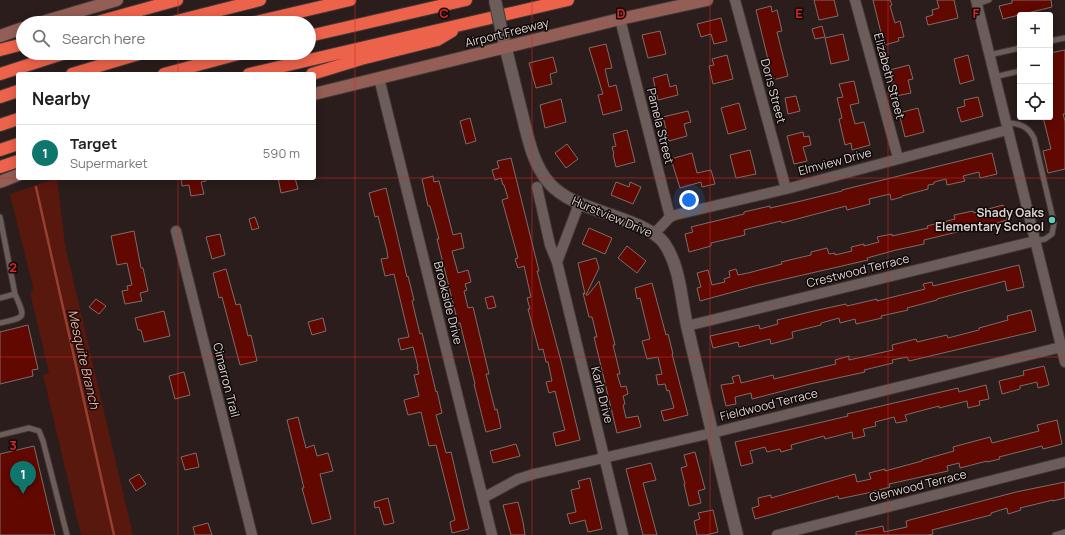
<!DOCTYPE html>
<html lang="en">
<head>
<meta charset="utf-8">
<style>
  :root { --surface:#fff; --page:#f6f6f6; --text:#202124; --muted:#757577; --line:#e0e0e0; --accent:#0f766e }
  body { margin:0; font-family:Manrope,sans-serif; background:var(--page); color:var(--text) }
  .controls { position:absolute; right:12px; top:12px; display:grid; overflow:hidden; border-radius:4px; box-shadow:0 2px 10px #0003 }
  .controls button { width:36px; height:36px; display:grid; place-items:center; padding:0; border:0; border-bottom:1px solid var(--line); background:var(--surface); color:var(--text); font:20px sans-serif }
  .you { position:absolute; left:689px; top:200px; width:14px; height:14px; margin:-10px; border:3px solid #fff; border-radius:50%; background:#1a73e8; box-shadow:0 0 0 6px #1a73e833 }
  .badge { display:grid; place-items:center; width:26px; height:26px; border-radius:50%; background:var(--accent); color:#fff; font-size:13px; font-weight:700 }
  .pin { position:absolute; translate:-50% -33px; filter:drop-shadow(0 1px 2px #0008) }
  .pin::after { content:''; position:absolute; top:21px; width:14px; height:12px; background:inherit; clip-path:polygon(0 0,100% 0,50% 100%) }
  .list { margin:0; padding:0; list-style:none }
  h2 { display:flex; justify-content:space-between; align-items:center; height:52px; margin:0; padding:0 16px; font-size:17px }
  h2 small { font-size:13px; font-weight:400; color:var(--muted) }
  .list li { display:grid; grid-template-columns:26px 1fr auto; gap:12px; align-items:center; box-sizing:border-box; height:56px; padding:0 16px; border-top:1px solid var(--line) }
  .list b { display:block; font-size:15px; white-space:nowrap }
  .list p { margin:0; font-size:13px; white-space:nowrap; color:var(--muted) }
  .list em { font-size:13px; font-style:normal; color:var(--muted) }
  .icon { flex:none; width:22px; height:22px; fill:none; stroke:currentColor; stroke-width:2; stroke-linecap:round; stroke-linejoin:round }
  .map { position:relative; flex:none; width:1065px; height:535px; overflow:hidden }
  .search { position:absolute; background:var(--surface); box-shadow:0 2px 10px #0003; left:16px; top:16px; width:300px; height:44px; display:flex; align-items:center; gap:10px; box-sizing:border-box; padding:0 14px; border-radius:22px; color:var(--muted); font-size:15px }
  .panel { position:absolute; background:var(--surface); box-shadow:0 2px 10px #0003; left:16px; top:72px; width:300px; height:108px; border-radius:4px }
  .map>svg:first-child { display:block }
  .green { fill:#58180e }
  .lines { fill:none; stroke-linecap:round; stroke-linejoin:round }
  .stream { stroke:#973f30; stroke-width:2.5 }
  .building { fill:#610800; stroke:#7d6d6a }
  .service-casing { stroke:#423837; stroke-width:7 }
  .minor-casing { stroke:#423837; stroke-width:12 }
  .tertiary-casing { stroke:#423837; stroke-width:14 }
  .secondary-casing { stroke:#423837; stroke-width:14 }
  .motorway-casing { stroke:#423837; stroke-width:14 }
  .service { stroke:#6c5d5a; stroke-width:5 }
  .minor { stroke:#6c5d5a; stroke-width:10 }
  .tertiary { stroke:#6c5d5a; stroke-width:12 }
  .secondary { stroke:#935e56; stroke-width:12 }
  .motorway { stroke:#ed624b; stroke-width:12 }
  .tertiary-bridge-casing { stroke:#423837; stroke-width:14; stroke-linecap:butt }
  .tertiary-bridge { stroke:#6c5d5a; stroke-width:12 }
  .grid { fill:none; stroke:#d62828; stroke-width:1; stroke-opacity:0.55 }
  .poi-dot { fill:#5bcebc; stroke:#0f0908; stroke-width:1.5 }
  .labels { text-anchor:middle; stroke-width:3; stroke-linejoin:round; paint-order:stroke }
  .street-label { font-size:12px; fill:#dcd3d1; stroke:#0f0908 }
  .poi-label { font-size:12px; font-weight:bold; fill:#dcd3d1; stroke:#0f0908; text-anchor:end }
  .water-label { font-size:13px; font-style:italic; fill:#f6ac9d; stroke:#0f0908 }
  .grid-label { font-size:13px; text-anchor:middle; font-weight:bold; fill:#d62828; stroke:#0f0908; stroke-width:3; stroke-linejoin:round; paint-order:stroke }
</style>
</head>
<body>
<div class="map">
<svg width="1065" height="535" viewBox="0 0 1065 535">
  <rect width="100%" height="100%" fill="#2a1d1b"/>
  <!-- green -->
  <path class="green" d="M57,178L65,245L133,535H81L43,375L49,373L30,292L34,291L10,194Z"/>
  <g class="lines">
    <!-- stream -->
    <path class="stream" d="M36,187L114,535"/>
  </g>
  <!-- building -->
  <path class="building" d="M814,0H834L838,16L819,20Z
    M873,0H890L892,5L890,6L895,23L900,21L904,37L898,38L899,41L884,45Z
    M937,0H954L958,18L928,25L926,17L933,15L932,10L939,8Z
    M1012,0H1051L1052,7L1003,19L999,6L1012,3Z
    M771,6L772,12L777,10L782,31L777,32L788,76L773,80L756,10Z
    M721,18L727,41L714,44L711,34L701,37L697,24Z
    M822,26L825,37L815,39L812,29Z
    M660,31L666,54L648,58L642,35Z
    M843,34L849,60L831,64L825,38Z
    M606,44L612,68L605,69L609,87L616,85L622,110L603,115L598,95L603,94L589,48Z
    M1065,50V114H1063L1065,121V169L1048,173L1043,151L1051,149L1043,117H1050V53Z
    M727,55L733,79L713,84L709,66L714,65L712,59Z
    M968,55L974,80L960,84L954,59Z
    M553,57L557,72L550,74L552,84L536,88L529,63Z
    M909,65L913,79L908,80L911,93L896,96L890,70Z
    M667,74L670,87L676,85L678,95L658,100L653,78Z
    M854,81L859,103L850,105L855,124L864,122L870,145L852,150L851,143L845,145L839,119L842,118L837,98L843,97L839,84Z
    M796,96L800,111L788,114L785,98Z
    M978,97L983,116L961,122L957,108L965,106L964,100Z
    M561,99L566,122L545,128L540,105Z
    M739,103L746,129L728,134L721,108Z
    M918,108L924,132L905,137L899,113Z
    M688,111L691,122L684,124L687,136L669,141L663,117Z
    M470,118L476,141L466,144L460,121Z
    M627,130L635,162L616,167L613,155L614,154L612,147L616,146L613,134Z
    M803,132L804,137L809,136L811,145L803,147L807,161L794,164L787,136Z
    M567,144L578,159L566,168L555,153Z
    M750,150L756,174L736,178L730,155Z
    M692,153L697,173L711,170L715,184L702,187L701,182L680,188L671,159Z
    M992,153L997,174L980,178L979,172L963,176L965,181L947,185L946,179L934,182V184L928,185V189L902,196V197L891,200L890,194L869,199L870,204L847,210L846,206L782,223L781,221L744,230L745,235L711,243V246L689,252L685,234L693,232L691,227L744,214V212L770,206V208L801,201L842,191V190Z
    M511,158L539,271H537L562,365L580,440L556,446L553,433L565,430L564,427L555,391L549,393L546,382L552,381L548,362H546L543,349L539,350L528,309H530L527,298L531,297L524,266L518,268L515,259L518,258L502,200L508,198L504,185H503L501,178L495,180L492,170L499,168L497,161Z
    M433,176L434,182L439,181L453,235L461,233L464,248L452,251L458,273L468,270L471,282L465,284L467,290L464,291L468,308L473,307L489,374H486L495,410L497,409L501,428L486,432L474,384H475L460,323H458L437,239H439L430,206H428L422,179Z
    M181,178H206V181L201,182L204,194L191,196L189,185L182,186Z
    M278,178H295L298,189L281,193Z
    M616,182L629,187L630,182L641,187L633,204L611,195Z
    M386,188L407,277L408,276L414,300L412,301L420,334L422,333L436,392L437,391L442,413L436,415L446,453L451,452L469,529L452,533L450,522L455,520L436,445L429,446L421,412L408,415L404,400L419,396L414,375L419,374L417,367H418L413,347L401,350L398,339L409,337L394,274L385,276L381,259L388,258L387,251L378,216L375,217L369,193Z
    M1003,205L1007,220L997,223L998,227L988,230L986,225L924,240V244L896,250L867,258L868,260L755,286L700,301L697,288L701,287L697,273L708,270L712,285L725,282L724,279L730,277L729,271L736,269L738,275L748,273L782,264L781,262L811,255V252L827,248L829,254L835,253V255L852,251L851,247L864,244V246L879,242L877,237L892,234V236L928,228L927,226L955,219L954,215L973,211L974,213Z
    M255,217L259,228L252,230L249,219Z
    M589,228L612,238L605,254L582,244Z
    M134,231L141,268H143L148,291L140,293L142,301L125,304L122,291L128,290L127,286L132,285L127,263L117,265L111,236Z
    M220,234L225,255L212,259L206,237Z
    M627,246L646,261L637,273L618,258Z
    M596,258L599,268L586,295H588L599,281L615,345H613L620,374H617L621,387L626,386L628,394L623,396L625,404L623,405L626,418L638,416L641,427L617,433L594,337H597L592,317H589L583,293L585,294L578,263Z
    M1019,265L1024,287L1007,291L1005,281L937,299V300L907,308L908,310L881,316L882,318L856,324L855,319L840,323L839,318L821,323V325L792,332L793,338L771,344L770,339L739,347L738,342L713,348L710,336L759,325L760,329L778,324L777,320L818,310L846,304L847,306L877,299V301L925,289L923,284L932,282L933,286Z
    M226,269L236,305L240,304L248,336L251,335L257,361L240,365L222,297L219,298L213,273Z
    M652,283L666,335L668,334L673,354H672L688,415L664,421L661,411L674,408L669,390L667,391L665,384L658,385L656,375L662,374L658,357L647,359L642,341L650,339L640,298L637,299L635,288Z
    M493,296L496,307L488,309L485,298Z
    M96,299L106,306L99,314L89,307Z
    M1031,310L1036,331L909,361L907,357L892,360L893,363L864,370L865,372L810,384L752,399L751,393L735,397L736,404L726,406L721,385L734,383L732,377L739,375L741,383L773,375L774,379L836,364L835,360L849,356V360L893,350L892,345L916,339L917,342L947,335L948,338L979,330V328L1008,320L1007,316Z
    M164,311L170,336L144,342L141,330H138L135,318Z
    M323,318L326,331L312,335L308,322Z
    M28,325L38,369L32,370L33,376L0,384V332Z
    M1044,366L1049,385L1038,388L1037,382L1020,386V389L1002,394L999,381L1024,375L1023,371Z
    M184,372L190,395L175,399L169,376Z
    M986,385L989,399L979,401L980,405L968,408L967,401L939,408V406L905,415L907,421L896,423L894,417L875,422L876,426L863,429L865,436L853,439L852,432L825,439L824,436L791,445L792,449L781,452L780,449L767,452L765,447L750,451L753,463L741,466L735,442L814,424L848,416L847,414L958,388L959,392Z
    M298,417L306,448L314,445L317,456L328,453L333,471L320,474L331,519L312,524L302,488H304L287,420Z
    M1057,420L1062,444L1043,449L1042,446L999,457L1000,459L987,462V461L960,468L959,463L947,466L948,471L889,484L890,487L867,493L839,499L838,496L755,519L752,508L759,506L758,498L771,495V498L855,474L857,482L871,479L869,473L885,469V471L922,461V460L954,451L953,447L990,437L992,443L1039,431L1037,425Z
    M516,444L520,456L493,463L490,451Z
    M34,446L55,535H0V454Z
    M695,452L705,489L698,491L701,503L689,506L684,484H685L681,468L687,466L684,455Z
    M196,453L199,467L185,470L181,457Z
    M651,463L656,480L643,483L657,535H643L626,469Z
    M139,474L146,484L136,491L129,480Z
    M590,478L602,529L588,532L585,520L570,524L567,514L576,512L571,490L580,488L578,481Z
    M1065,482V498L1053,501V500L1020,508L1021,510L1008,514L1007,508L991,513V515L932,530L933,534L928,535H856V532L883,526L884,532L907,527L906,521L1016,492Z
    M388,498L394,523L384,525L379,507L375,508L374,502Z
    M518,502L523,522L525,535H511L503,505Z
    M713,510L718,532L706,535H697L694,521L700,519L698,513Z
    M208,523L212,535H195L193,527Z"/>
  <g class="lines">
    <!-- service casing -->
    <g class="service-casing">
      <path id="service" d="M977,4L989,0
        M1050,41L1065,38
        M989,55L1020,48
        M994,77L1020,71
        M1006,123C1019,123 1028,126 1034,138L1054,223L1052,234L1045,239L1035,241
        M0,217L15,294L0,298
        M0,323C26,317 26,319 15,294
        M0,435L29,428L39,431L43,441L67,535
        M1055,535L1065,532"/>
    </g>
    <!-- minor casing -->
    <g class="minor-casing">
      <path id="minor" d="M735,0L786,189
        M855,0L898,158
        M976,0L1065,362
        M620,19L670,217
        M379,78L492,535
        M537,187L550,245L557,262
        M579,204L557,262L623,535
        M176,231L252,535
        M654,234L670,217L675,215L786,189L1007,130
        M687,326L1035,241
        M483,498L518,479L534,474L712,433L1065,346
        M777,535L1065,462"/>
    </g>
    <!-- tertiary casing -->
    <g class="tertiary-casing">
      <path id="tertiary" d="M502,33C508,57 514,82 520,106C527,132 531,163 550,184C563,198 582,205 600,211C618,218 652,227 664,243C681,267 681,302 688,330C704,398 720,467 737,535"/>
    </g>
    <!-- secondary casing -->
    <g class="secondary-casing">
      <path id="secondary" d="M39,23L117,0
        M0,36L23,28
        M314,94L620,19L707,0
        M0,182L18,175"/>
    </g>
    <!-- motorway casing -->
    <g class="motorway-casing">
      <path id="motorway" d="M94,23L177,0
        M169,23L260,0
        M252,23L350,0
        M309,36L466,0
        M0,50L23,44
        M0,74L65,53
        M72,74L142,53
        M164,74L242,53
        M249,74L568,0
        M312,74L361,59L437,40L452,31
        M0,97L18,91
        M0,125L18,119
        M0,150L18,144
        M0,167L18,161"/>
    </g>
    <!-- service -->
    <use href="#service" class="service"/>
    <!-- minor -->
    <use href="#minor" class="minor"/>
    <!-- tertiary -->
    <use href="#tertiary" class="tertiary"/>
    <!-- secondary -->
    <use href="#secondary" class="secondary"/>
    <!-- motorway -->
    <use href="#motorway" class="motorway"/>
    <!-- tertiary-bridge casing -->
    <g class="tertiary-bridge-casing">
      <path id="tertiary-bridge" d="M495,0L502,33"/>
    </g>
    <!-- tertiary-bridge -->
    <use href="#tertiary-bridge" class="tertiary-bridge"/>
  </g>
  <!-- grid -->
  <path class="grid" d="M178,0V23M355,0V535M532,0V535M710,0V535M888,0V535M178,53V74M0,178H1065M178,178V535M0,357H1065"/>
  <!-- markers -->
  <circle class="poi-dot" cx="1052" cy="220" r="4"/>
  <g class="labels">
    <!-- street labels -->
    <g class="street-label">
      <text transform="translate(507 33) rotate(-14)" y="4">Airport Freeway</text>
      <text transform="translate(889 76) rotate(75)" y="4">Elizabeth Street</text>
      <text transform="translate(773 91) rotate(75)" y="4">Doris Street</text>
      <text transform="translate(660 126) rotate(76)" y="4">Pamela Street</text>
      <text transform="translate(835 162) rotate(-15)" y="4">Elmview Drive</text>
      <text transform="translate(612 217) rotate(23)" y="4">Hurstview Drive</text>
      <text transform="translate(858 271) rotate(-14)" y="4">Crestwood Terrace</text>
      <text transform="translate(448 303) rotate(76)" y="4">Brookside Drive</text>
      <text transform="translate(226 380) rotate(76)" y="4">Cimarron Trail</text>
      <text transform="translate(602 395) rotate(76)" y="4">Karla Drive</text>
      <text transform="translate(769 405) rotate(-14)" y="4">Fieldwood Terrace</text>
      <text transform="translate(918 486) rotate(-14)" y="4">Glenwood Terrace</text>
    </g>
    <!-- poi labels -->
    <g class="poi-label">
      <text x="1044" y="217">Shady Oaks<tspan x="1044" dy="14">Elementary School</tspan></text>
    </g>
    <!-- water labels -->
    <g class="water-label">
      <text transform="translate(84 359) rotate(77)" y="5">Mesquite Branch</text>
    </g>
  </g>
  <g class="grid-label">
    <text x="444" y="18">C</text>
    <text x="621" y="18">D</text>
    <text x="799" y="18">E</text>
    <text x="976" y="18">F</text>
    <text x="13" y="272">2</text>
    <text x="13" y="450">3</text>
  </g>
</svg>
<div class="controls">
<button>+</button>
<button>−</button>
<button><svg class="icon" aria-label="locate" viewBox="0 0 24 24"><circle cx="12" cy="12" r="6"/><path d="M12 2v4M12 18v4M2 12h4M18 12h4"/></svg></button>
</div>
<div class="you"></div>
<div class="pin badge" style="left:23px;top:494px">1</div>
<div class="search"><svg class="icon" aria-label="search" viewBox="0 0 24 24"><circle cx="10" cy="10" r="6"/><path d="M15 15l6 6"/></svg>Search here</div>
<section class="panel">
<h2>Nearby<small></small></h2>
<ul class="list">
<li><span class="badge">1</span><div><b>Target</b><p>Supermarket</p></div><em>590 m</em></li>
</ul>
</section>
</div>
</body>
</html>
